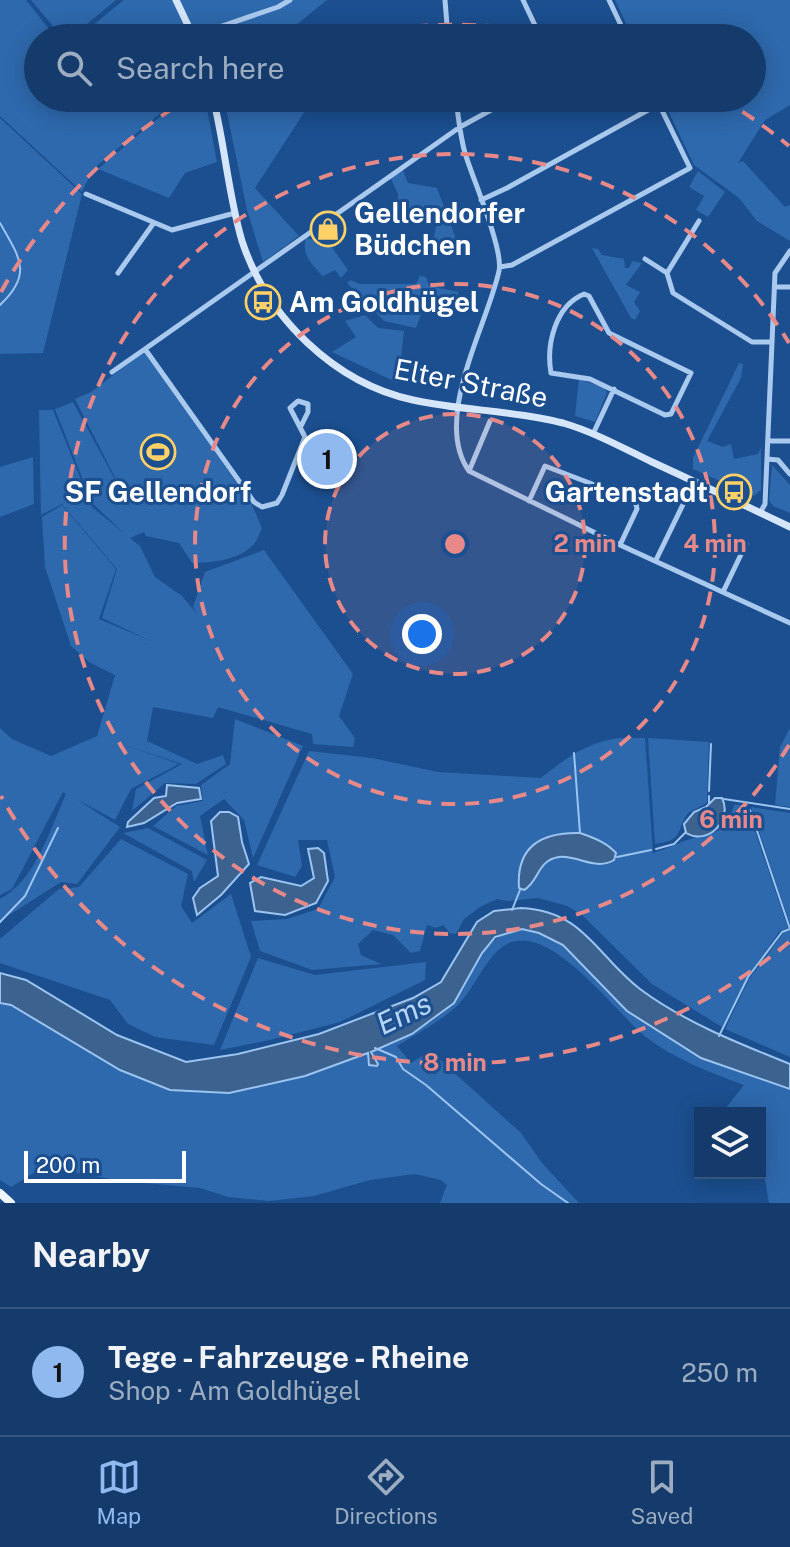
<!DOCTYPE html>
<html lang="en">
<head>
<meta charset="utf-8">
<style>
  :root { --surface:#143b6b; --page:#1d4271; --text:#f1f3f6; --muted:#9dadc1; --line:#33557e; --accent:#90b9f0 }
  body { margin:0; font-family:"Public Sans",sans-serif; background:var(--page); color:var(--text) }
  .controls { position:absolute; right:24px; bottom:24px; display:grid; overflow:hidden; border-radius:0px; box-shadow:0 4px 20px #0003 }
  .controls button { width:72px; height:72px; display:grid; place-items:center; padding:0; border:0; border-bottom:2px solid var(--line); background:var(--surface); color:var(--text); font:40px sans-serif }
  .scale { position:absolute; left:24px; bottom:20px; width:162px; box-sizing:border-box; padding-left:8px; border:4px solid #fff; border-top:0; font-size:22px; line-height:28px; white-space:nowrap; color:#fff; -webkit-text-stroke:6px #1b4f8f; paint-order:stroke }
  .you { position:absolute; left:422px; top:634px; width:28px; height:28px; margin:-20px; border:6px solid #fff; border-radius:50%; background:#1a73e8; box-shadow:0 0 0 12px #1a73e833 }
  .badge { display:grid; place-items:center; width:52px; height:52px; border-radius:50%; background:var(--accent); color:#111; font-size:26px; font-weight:700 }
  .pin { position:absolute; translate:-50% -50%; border:4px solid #fff; box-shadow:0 2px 8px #0006 }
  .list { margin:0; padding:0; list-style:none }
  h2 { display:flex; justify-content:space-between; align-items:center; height:104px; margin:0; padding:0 32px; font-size:34px }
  h2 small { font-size:26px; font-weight:400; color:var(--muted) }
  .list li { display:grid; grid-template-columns:52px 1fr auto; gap:24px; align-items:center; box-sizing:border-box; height:128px; padding:0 32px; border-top:2px solid var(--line) }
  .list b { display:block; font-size:30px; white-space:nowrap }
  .list p { margin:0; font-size:26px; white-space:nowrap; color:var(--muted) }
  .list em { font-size:26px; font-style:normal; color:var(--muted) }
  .icon { flex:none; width:44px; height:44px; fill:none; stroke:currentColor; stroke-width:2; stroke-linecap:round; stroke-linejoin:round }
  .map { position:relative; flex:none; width:790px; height:1203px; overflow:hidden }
  .search { position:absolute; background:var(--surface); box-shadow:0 4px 20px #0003; left:24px; right:24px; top:24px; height:88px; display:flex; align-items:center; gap:20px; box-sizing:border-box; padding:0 28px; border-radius:44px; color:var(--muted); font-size:30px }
  .sheet { height:232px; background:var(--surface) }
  nav { display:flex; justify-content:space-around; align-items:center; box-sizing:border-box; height:112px; border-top:2px solid var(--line); background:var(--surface); font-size:22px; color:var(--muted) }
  nav a { display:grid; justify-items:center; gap:4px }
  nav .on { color:var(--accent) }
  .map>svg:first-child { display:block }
  .green { fill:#2e69ad; fill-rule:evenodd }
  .water { fill:#3c6290; stroke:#9cc4f0; stroke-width:2 }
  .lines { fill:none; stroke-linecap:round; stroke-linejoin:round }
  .stream { stroke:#9cc4f0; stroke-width:2 }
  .street { stroke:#a9c9ee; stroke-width:5 }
  .secondary { stroke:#d6e6fa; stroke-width:7 }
  .primary { stroke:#f0f6ff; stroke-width:8 }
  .ring { fill:none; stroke:#e88989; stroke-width:4; stroke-dasharray:14 10 }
  .labels { text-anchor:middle; stroke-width:6; stroke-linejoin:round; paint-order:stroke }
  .poi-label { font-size:28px; font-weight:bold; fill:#fff; stroke:#1b4f8f; text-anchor:start }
  .street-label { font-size:28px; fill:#fff; stroke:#1b4f8f }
  .water-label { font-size:30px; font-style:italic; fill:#b5d3f5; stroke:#1b4f8f }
  .centre { fill:#e88989; stroke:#1b4f8f; stroke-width:4 }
  .ring-label { font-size:24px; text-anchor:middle; font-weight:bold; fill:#e88989; stroke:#1b4f8f; stroke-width:6; stroke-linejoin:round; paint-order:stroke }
</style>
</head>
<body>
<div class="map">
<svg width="790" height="1203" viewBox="0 0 790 1203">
  <rect width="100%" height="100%" fill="#1b4f8f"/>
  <!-- green -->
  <path class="green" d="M0,0H26L56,38H38V98H179L93,169L82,192L0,116Z
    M31,0H116L70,38H63Z
    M124,0H327L280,38H77Z
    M615,0H790V105L765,120L738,163L743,161L785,207L790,205V241L757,221L739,198L694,165L662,98H752V38H633Z
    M182,98H205L217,162L185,173L169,198L98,169Z
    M224,98H305L307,108L255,188L299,236L263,262L247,210Z
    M0,118L82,194L43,353L0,354Z
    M402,168L408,183L437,188L460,250L432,245L438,219L434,215L420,212L404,219L397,213L398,194L390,177Z
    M698,171L725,192L708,217L696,210L704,196L689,187Z
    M306,238L329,243L348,270L341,278L335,270L323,276C312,265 301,254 306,238Z
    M592,248L598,249L602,255L624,259L625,268H629L632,261L642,263L626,285L640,292L634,302L640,311L635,320L631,318Z
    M420,276L426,277L429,286L459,292L451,305L435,309H423L416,328L384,321L347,283L350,280L360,284H416Z
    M365,315L378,328L404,331L398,383L332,352L356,337L345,321Z
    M145,351L252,505L262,528C260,533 257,541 253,545C239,560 211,563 192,563L179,543L146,536L144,532L130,538L140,546L155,577L182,596L198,615L193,607L205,572L264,550L353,674L339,716L355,738L353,747L313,744L312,734L218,707L213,718L153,707L147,741L197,764L223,755L226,764L196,784L165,783L132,811L136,789L182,764L122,744L179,764L131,789L115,820L76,799L120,827L77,884L61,882L6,917L0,924V899C36,880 50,829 66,794L63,792L12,889L0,895V728L12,739L51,756L97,736L115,675L89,662L71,646L45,567L42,517L62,505L116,569L99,619L151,641L102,618L117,569L62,504L41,515L39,410H53L92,507L125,534L92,503L55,409L73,402L133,513L75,399L91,392Z
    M739,363L743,364L741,378L707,441L723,447L731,444L734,459L758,454L761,448V490L754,496L693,469V458Z
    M579,379L605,388L607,393L595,422L575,416Z
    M33,457L34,504L0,517V467Z
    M772,465L790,485V513L773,506L769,500Z
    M235,719L303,746L253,858L244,820L224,799L200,816L208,855L153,826L176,806L203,801L201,785L230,764Z
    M790,728V807L775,805L780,747Z
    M619,738H645L653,853C666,849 678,843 690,839C717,830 724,836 734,805H746L788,928L780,931L747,977L722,1027L652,984L582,915L567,906L538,898L508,901L497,899L480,907L464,919L456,934L450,933L443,925L436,928L427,925L420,951L411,953L393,935L373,930L358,944L361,955L381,964L312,970L260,951L251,921L287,919L318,909L335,877L327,840H298L302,866L295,877L257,865L309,751L372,758L438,772L541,778C566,758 587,742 619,738ZM556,835L596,865C580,860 558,850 544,864C532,875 535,876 518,883C524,856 527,843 556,835Z
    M648,738L709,742L707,803L688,813C675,833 684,840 655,844Z
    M751,807L790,813V925Z
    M148,828L207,860L194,882L192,871L123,833Z
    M121,839L188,874L181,906L192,923L231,894L251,957L214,1045L155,1037L128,1024L110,1000L0,963V939L59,889L79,887Z
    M522,929L539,933L563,945L627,1011L754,1077L790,1089V1203H769L762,1163H760V1113H722L744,1085C709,1072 676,1060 646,1037C614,1012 546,915 502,947C484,961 474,989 458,1005C440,1022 417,1033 397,1046L411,1063L430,1051L521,1133L542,1163L579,1203H440L447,1185L441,1180L415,1174L370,1180L314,1196L269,1201L228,1197L200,1188L122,1181L44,1167L11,1187L0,1180V1003L11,1005L120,1070L170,1090L229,1093L304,1076L368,1053L367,1060L375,1067L378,1064L371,1052C399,1040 431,1027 452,1004C480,975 473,938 522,929Z
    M790,930V1057L725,1029L749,979L783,933Z
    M258,958L315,975L426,962L425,980L340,1022L270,1040L220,1050Z"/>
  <!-- water -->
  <path class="water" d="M167,785L199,788L201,799L177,803L144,823L127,827L128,822L154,798L166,796Z
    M715,798H722C733,820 708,846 686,833L684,824L694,812L706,807Z
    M220,812H229L238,817L242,842L249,864L221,895L197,915L193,898L200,888L218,876L211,821Z
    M580,833C594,838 606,842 616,853L614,860C596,871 578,855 559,857C537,860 539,882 524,890L519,888C516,846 542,832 580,833Z
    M318,848L324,853L328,881L316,903L285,915L255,911L250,883L261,877L301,886L314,878L308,849Z
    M521,908C584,911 596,955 640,989C684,1022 740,1044 790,1064V1089L701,1058L627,1011L563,945L539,933L522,929L495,937L482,953L454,1003L412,1034L371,1052L378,1064L377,1066L369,1065L368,1053L305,1076L229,1093L170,1090L120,1070L11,1005L0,1003V973L26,980L117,1035L186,1062L238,1054L319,1034L413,998L441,982L477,922L494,911Z"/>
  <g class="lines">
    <!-- stream -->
    <path class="stream" d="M0,223C20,258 33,274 0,305
      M574,753L580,833
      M709,791L711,744
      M709,796V803
      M724,799L790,809
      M750,810L790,929
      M656,849L674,844L686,832
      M617,857L651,850
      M512,910L520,890
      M0,922L25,896L58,828
      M719,1036L748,977L782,932L790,929
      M375,1048L396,1057L403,1069L426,1085L541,1184L568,1203"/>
    <!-- street -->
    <path class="street" d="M445,0L448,38
      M523,0L541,38
      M609,0L627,38
      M193,36L278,7L290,0
      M516,38L537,30
      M456,98C458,116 460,135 465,153C472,177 504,250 499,271C487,326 432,419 469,471L620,545L790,623
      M86,194L172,230L235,213
      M481,200L507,188L659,104
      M699,221L667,273L673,293L752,342H772
      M645,259L667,273
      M500,267L512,265L690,168L656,98
      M118,273L153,224
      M775,287H790
      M584,294L589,296L609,333L691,373L671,414L665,415L590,379L551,373C546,345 555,306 584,294Z
      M112,372L145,349
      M301,426L308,412V404L298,401L290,408L305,437L282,495L277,503L262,507L254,502L145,349L460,127L513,98
      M593,434L614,389
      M768,441H790
      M767,459L778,460L790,474
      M469,471L490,421
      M529,501L545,466L621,495L636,504L637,509L620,545
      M760,513L765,504L775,273L790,251
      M656,560L691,488
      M723,592L746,544"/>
    <!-- secondary -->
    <path class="secondary" d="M176,0L194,38
      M213,98C225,145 228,194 242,241C267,317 334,383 413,400C462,411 514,410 563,423C594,432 623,448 652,462C698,483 744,505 790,527"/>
    <!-- primary -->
    <path class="primary" d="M0,1193L11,1203"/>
  </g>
  <!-- distance rings -->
  <circle cx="455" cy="544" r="130" fill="#e88989" fill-opacity=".12"/>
  <g class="ring">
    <circle cx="455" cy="544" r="130"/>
    <circle cx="455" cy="544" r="260"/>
    <path d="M789 745A390 390 0 1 1 789 343"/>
    <path d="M789 942A519 519 0 0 1 1 796M1 292A519 519 0 0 1 188 99M343 37A519 519 0 0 1 567 37M722 99A519 519 0 0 1 789 146"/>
  </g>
  <!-- icons -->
  <defs>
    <g id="shop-ring" transform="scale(1.8)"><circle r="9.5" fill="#1b4f8f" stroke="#ffd166" stroke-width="1.5"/><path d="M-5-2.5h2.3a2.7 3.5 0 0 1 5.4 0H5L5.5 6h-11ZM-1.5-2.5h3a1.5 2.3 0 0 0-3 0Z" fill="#ffd166"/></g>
    <g id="bus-ring" transform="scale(1.8)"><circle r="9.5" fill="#1b4f8f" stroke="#ffd166" stroke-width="1.5"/><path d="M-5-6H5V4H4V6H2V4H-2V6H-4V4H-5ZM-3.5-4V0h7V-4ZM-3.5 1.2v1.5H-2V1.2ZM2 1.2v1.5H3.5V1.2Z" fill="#ffd166"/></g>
    <g id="stadium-ring" transform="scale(1.8)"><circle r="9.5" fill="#1b4f8f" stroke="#ffd166" stroke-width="1.5"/><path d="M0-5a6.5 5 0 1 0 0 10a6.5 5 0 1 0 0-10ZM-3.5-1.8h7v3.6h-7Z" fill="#ffd166"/></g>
  </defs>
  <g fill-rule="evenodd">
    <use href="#shop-ring" x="328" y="229"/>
    <use href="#bus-ring" x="263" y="302"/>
    <use href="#stadium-ring" x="158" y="452"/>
    <use href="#bus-ring" x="734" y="492"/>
  </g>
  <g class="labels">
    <!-- poi labels -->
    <g class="poi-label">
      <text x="354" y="223">Gellendorfer<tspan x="354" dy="32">Büdchen</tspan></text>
      <text x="289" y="312">Am Goldhügel</text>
      <text x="158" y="502" text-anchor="middle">SF Gellendorf</text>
      <text x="708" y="502" text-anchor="end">Gartenstadt</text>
    </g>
    <!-- street labels -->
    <g class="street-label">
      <text transform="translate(471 383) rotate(11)" y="10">Elter Straße</text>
    </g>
    <!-- water labels -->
    <g class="water-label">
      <text transform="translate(404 1014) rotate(-26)" y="10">Ems</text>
    </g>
  </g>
  <circle cx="455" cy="544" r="12" class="centre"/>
  <g class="ring-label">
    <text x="585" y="552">2 min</text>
    <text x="715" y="552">4 min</text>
    <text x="731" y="828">6 min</text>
    <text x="455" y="1071">8 min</text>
  </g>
</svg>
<div class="controls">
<button><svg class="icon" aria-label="layers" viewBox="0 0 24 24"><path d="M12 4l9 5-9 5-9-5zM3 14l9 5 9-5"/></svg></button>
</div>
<div class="scale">200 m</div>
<div class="you"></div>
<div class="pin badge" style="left:327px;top:459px">1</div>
<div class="search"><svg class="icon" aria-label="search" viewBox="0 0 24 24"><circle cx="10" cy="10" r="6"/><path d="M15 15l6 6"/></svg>Search here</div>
</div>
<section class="sheet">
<h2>Nearby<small></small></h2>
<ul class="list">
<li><span class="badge">1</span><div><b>Tege - Fahrzeuge - Rheine</b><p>Shop · Am Goldhügel</p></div><em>250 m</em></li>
</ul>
</section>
<nav>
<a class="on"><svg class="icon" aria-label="map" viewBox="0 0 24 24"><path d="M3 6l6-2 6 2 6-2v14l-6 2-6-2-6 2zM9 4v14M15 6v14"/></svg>Map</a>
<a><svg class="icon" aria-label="directions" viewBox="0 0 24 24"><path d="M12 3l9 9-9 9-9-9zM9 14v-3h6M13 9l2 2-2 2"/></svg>Directions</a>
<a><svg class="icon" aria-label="saved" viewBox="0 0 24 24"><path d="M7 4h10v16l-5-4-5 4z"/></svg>Saved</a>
</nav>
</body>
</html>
